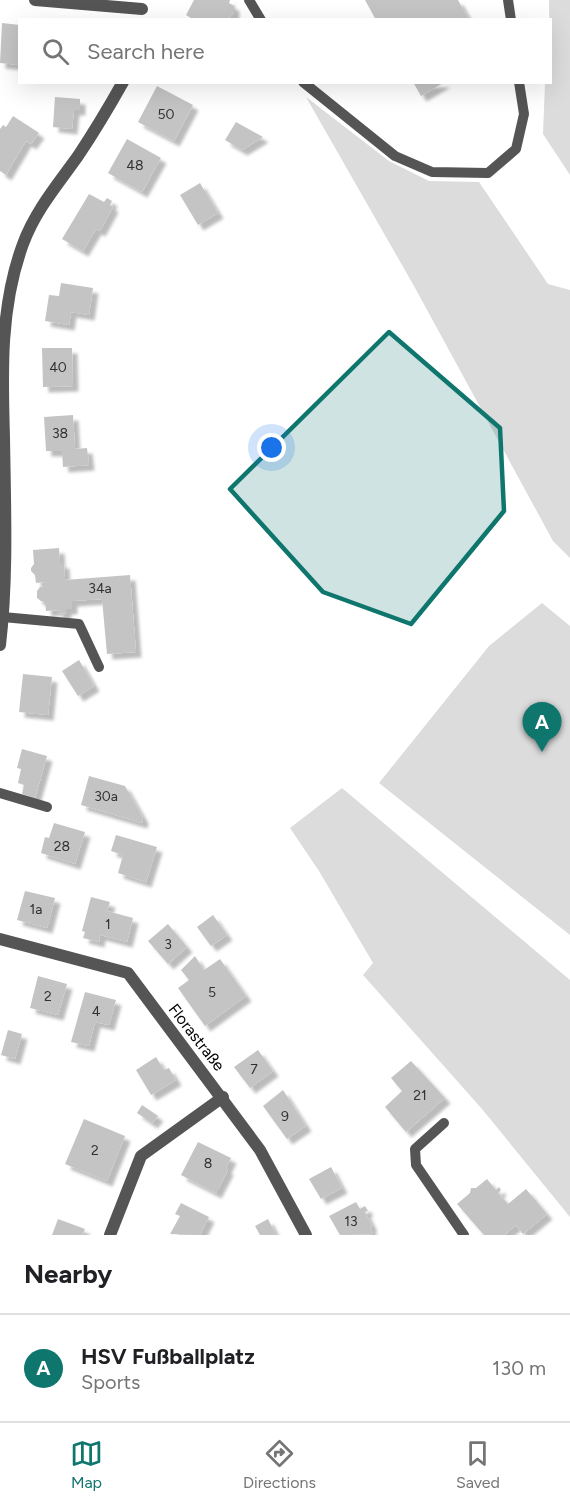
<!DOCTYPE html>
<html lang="en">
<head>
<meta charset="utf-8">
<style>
  :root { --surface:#fff; --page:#f6f6f6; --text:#202124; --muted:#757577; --line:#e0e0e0; --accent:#0f766e }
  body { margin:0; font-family:Figtree,sans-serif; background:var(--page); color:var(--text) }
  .you { position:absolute; left:272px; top:448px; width:21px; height:21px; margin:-15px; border:4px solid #fff; border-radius:50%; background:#1a73e8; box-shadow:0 0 0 9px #1a73e833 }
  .badge { display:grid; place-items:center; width:39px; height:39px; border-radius:50%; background:var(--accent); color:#fff; font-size:20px; font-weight:700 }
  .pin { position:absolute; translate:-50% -50px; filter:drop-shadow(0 2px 3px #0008) }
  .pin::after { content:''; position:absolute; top:32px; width:21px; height:18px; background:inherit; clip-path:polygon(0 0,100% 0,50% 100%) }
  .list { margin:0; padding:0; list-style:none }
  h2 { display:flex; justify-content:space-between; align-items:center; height:78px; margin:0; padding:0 24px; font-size:26px }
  h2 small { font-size:20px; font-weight:400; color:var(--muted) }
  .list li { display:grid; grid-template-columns:39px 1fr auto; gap:18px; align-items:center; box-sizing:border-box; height:108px; padding:0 24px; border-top:2px solid var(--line) }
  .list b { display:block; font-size:22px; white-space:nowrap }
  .list p { margin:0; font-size:20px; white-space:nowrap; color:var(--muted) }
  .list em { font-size:20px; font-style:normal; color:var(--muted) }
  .icon { flex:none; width:33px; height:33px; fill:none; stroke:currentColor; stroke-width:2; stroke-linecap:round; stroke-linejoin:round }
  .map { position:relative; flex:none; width:570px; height:1235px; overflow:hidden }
  .search { position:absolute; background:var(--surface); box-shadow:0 6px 24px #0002; left:18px; right:18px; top:18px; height:66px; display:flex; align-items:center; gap:15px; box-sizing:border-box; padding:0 21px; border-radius:0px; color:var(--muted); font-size:22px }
  .sheet { height:186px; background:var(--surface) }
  nav { display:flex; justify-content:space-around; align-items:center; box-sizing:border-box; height:84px; border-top:2px solid var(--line); background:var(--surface); font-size:16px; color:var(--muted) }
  nav a { display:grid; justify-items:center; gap:3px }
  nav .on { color:var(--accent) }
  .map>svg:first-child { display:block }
  .green { fill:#dcdcdc }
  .building { fill:#c4c4c4; filter:url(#shadow) }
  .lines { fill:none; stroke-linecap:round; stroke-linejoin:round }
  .service { stroke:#555; stroke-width:10 }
  .minor { stroke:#555; stroke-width:12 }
  .marked { fill:#0f766e; fill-opacity:0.2; stroke:#0f766e; stroke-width:4.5; stroke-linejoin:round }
  .labels { text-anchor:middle; stroke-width:4.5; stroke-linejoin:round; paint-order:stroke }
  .number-label { font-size:14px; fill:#313131 }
  .street-label { font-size:16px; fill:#000; stroke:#fff }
</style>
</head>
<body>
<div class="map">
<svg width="570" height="1235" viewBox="0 0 570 1235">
  <defs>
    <filter id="shadow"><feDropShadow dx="5.5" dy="5.5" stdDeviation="1.5" flood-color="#0004"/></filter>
  </defs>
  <rect width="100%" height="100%" fill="#fff"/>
  <!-- green -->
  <path class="green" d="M549,0H570V175L543,134L545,83L550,82Z
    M306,97L389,161L429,181L479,182L548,284L570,290V558L553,541L414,286Z
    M542,603L570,626V935L379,783L489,646Z
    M342,788L570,980V1217L482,1109L363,975L373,963L319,871L290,828Z"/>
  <!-- building -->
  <path class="building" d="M194,0H230L229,3L234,6V13L226,20H194L186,15Z
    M365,0H458L469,20H376Z
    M2,23L20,25V65L0,63Z
    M413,82H445L421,96Z
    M157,86L193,105L174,141L138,122Z
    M55,97L80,99V110H74L72,129L53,127Z
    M13,116L39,133L31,144L26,141L6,175L0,171V129L3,125L6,127Z
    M236,122L263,137L242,150L225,140Z
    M127,139L161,158L142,192L108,173Z
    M200,183L218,213L198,225L180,195Z
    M89,194L104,202L107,198L112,201L110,205L113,207L100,231L96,229L83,251L62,239Z
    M61,283L93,288L89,315L71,312L69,325L45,321L49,295L59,296Z
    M42,348H72L73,386L43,387Z
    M73,415L75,449L87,448L89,465L63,467L62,451H46L44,417Z
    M59,548L60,563H64L65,580L130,575L136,652L107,654L102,599L72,601V609H66V613L58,614V610L46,611L45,601H41L37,598V591L40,587H44V582L36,583L35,575L31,571V568L34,564L33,550Z
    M79,660L94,686L78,696L62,671Z
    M23,674L52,677L48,715L19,712Z
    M22,749L47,756L35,798L22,794L24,785L18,783L21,769L17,768Z
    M89,776L125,786L143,818L142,823L81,805Z
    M54,823L85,832L75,864L41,853L45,837L49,838Z
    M116,835L157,847L146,882L118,873L123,855L111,851Z
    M25,891L55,898L47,928L17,920Z
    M91,897L110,902L107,911L133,918L127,942L100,935L99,942L83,938L85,932L82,931Z
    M213,915L227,935L211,946L197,927Z
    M168,924L187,947L168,964L148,941Z
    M195,956L204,970L220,959L246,996L205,1026L178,988L189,980L181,970Z
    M38,976L67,984L58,1015L30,1008Z
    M85,992L116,1000L109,1025L95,1022L89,1046L71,1042Z
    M8,1030L22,1034L15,1059L1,1055Z
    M258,1050L273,1071L250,1088L234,1067Z
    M156,1057L164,1070L169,1068L176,1080L151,1095L136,1070Z
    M411,1061L445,1098L406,1132L385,1107L402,1091L391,1078Z
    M283,1090L306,1126L287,1139L263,1106Z
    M142,1105L158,1116L152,1123L137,1113Z
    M84,1119L125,1136L107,1181L65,1164Z
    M198,1142L231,1158L226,1168L228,1170L216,1193L181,1175Z
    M331,1167L342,1188L321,1199L309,1179Z
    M487,1179L496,1190L499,1187L501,1190L498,1193L508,1204L526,1189L547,1214L523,1234L516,1225L504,1235H484L457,1204L470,1193L471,1188H476Z
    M356,1202L360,1209L365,1206L368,1211L365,1212L372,1226L370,1227L373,1234L340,1235L329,1216Z
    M181,1203L209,1217L200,1235L170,1234L180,1216L175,1214Z
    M58,1219L85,1229L82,1235H52Z
    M268,1219L276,1235H260L255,1226Z"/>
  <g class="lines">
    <!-- service -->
    <path class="service" d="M249,0L261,20
      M508,0L511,20
      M303,82L395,156L432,172L488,173L516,149L524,114L519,82
      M3,617L79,624L99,667
      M0,793L47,807
      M444,1123L415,1149L416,1165L464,1235"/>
    <!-- minor -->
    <path class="minor" d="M35,0L142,9
      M0,645C8,577 5,506 4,437C2,372 0,306 23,244C35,211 58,184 78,156C94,132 109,107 123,82
      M0,939L128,973L260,1150L306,1235
      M110,1235L141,1156L223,1097"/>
  </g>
  <!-- marked area -->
  <path class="marked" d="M389,332L500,428L504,511L411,624L323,592L230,489Z"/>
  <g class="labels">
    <!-- number labels -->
    <g class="number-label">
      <text x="166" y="119">50</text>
      <text x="135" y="170">48</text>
      <text x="58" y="372">40</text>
      <text x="60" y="438">38</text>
      <text x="100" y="593">34a</text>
      <text x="106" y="801">30a</text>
      <text x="62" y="851">28</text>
      <text x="36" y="914">1a</text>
      <text x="108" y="929">1</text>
      <text x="168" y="949">3</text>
      <text x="212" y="997">5</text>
      <text x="48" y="1001">2</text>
      <text x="96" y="1016">4</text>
      <text x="254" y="1074">7</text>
      <text x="420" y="1100">21</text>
      <text x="285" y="1121">9</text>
      <text x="95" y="1155">2</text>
      <text x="208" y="1168">8</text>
      <text x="351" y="1226">13</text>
    </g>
    <!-- street labels -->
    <g class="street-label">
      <text transform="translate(197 1037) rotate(52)" y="6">Florastraße</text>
    </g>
  </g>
</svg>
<div class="you"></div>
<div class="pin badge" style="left:542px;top:752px">A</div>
<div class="search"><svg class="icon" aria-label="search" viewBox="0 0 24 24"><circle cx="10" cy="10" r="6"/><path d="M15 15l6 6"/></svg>Search here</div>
</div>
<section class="sheet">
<h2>Nearby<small></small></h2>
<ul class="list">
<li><span class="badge">A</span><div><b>HSV Fußballplatz</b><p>Sports</p></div><em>130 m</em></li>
</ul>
</section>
<nav>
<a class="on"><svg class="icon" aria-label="map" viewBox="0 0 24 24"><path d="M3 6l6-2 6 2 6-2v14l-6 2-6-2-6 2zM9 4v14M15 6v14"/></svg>Map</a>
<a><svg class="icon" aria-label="directions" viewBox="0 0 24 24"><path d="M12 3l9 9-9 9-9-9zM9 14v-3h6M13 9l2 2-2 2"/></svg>Directions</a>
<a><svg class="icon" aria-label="saved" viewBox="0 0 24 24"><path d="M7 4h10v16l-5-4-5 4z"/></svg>Saved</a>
</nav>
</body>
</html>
